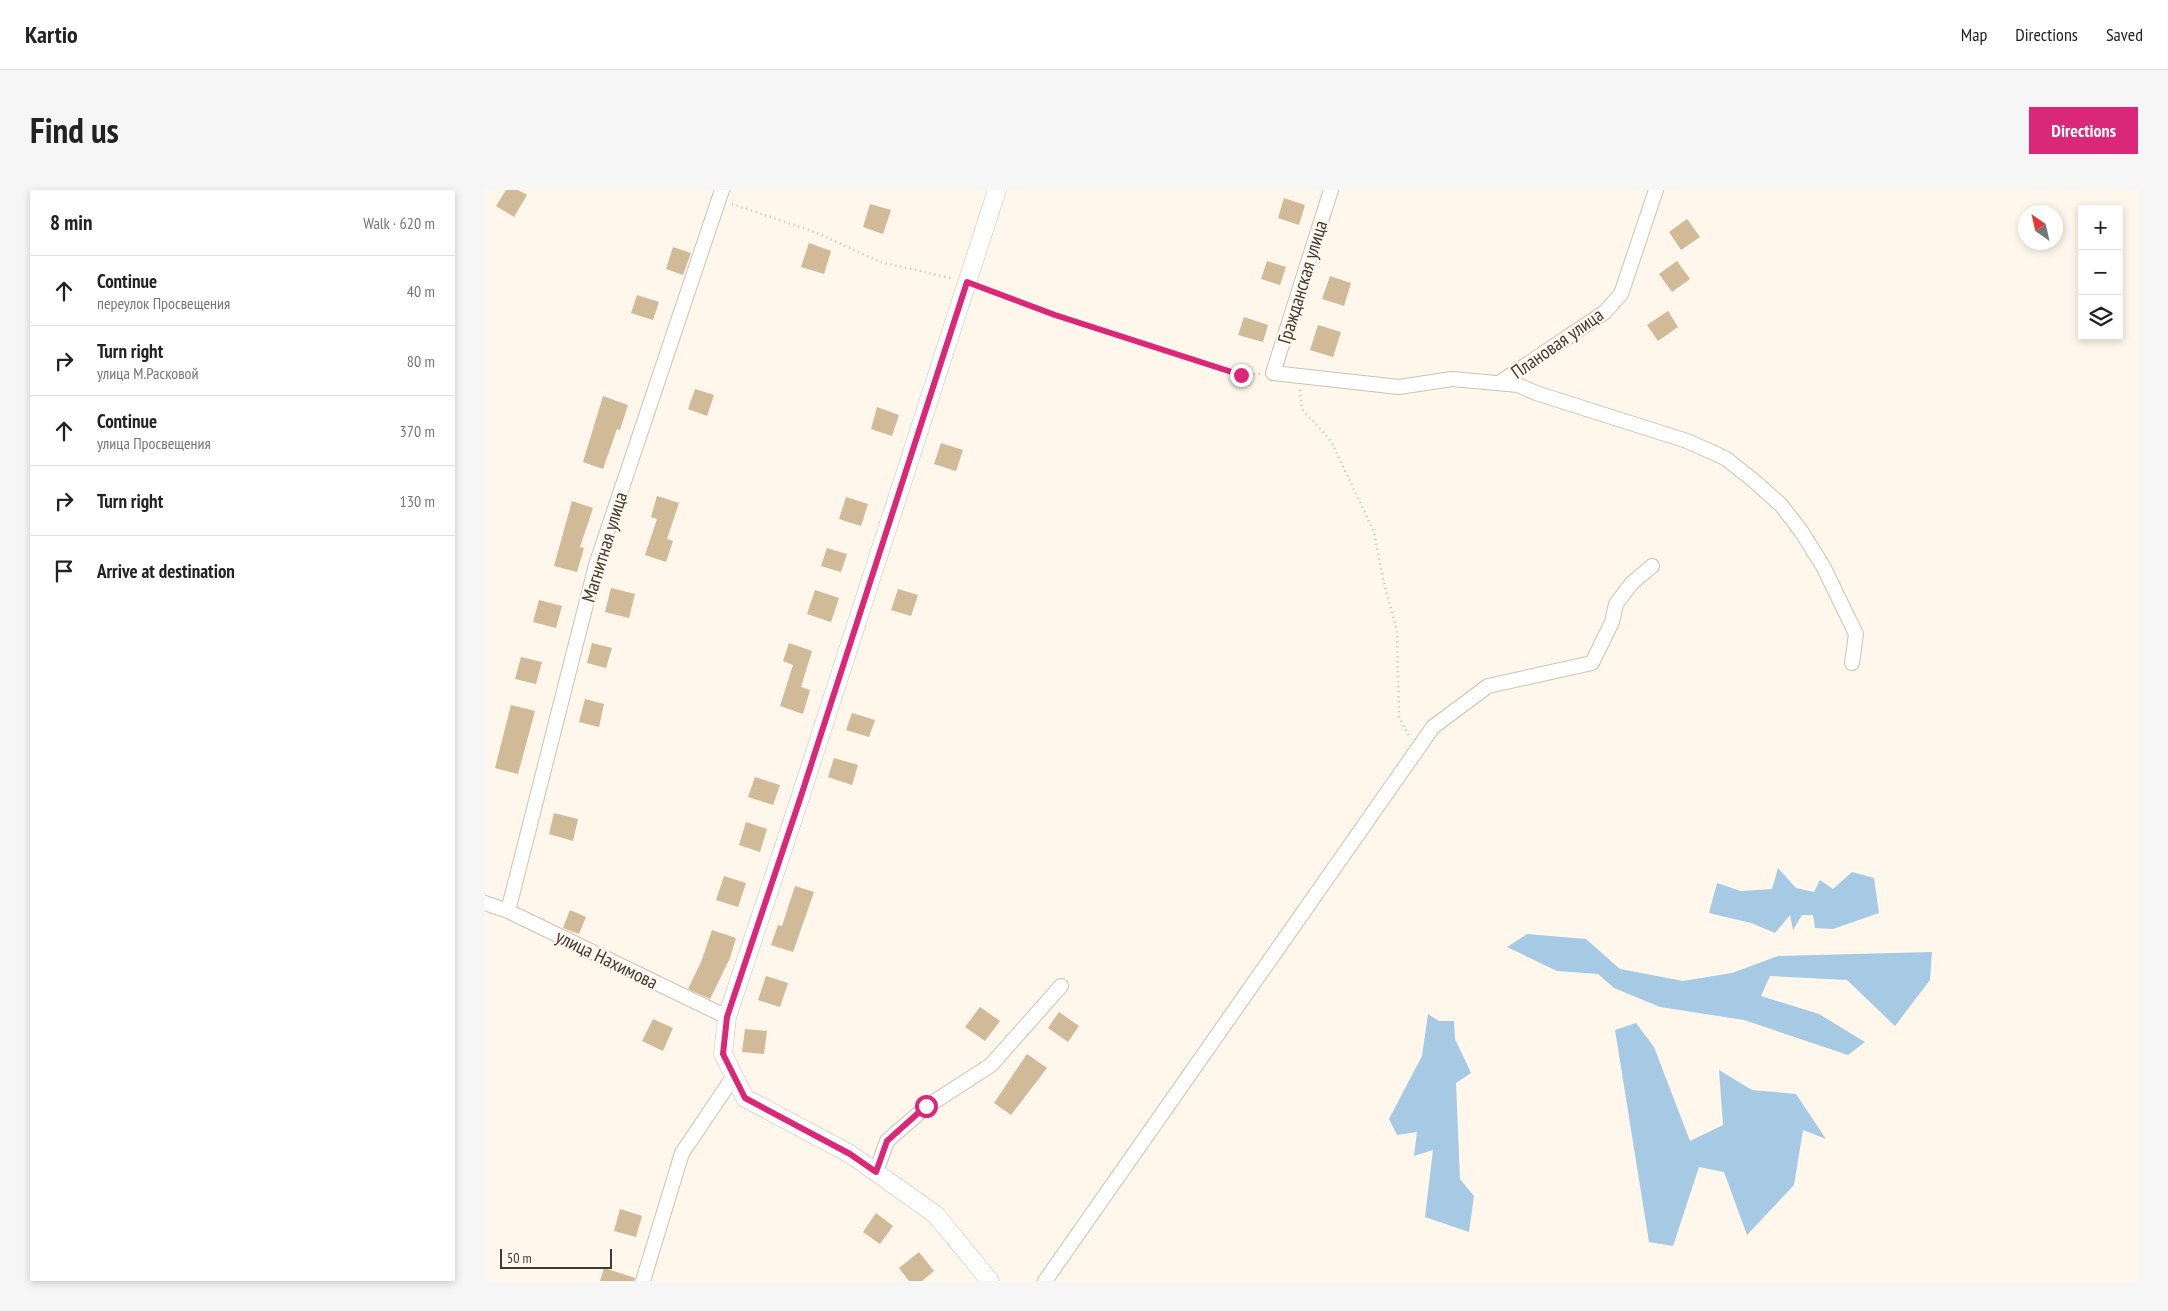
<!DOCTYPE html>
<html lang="en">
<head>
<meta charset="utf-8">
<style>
  :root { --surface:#fff; --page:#f6f6f6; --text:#222; --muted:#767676; --line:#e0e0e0; --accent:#db2777 }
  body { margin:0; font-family:"PT Sans Narrow",sans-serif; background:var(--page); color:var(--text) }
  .controls { position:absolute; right:15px; top:15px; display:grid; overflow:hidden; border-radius:0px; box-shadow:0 2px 8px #0003 }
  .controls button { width:45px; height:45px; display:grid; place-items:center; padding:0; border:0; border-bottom:1px solid var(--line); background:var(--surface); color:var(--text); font:25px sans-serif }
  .compass { position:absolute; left:1533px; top:15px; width:45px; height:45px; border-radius:50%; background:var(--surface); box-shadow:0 2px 8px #0003; rotate:326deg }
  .scale { position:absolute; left:15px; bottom:12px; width:112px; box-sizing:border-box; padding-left:5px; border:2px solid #3e3a34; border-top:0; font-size:14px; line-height:18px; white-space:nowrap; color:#3e3a34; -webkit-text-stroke:4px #fff7eb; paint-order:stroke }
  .stop { position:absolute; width:15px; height:15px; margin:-11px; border:4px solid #db2777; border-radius:50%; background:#fff }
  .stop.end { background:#db2777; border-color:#fff; box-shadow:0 1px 5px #0008 }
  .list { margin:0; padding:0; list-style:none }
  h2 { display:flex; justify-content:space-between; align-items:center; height:65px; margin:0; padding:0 20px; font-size:21px }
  h2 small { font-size:16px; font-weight:400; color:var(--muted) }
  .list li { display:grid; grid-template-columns:32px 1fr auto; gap:15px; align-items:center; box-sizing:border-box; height:70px; padding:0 20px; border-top:1px solid var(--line) }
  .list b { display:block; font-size:19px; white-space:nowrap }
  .list p { margin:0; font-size:16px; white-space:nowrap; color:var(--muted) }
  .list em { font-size:16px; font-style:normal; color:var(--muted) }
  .icon { flex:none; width:28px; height:28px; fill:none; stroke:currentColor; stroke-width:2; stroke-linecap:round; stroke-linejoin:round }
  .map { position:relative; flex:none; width:1653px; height:1091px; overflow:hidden; border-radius:0px }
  header { display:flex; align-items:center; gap:30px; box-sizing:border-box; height:70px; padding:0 25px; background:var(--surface); border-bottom:1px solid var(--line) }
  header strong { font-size:24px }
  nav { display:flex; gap:28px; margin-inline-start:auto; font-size:18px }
  .intro { display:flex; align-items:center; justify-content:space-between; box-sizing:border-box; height:120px; padding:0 30px }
  h1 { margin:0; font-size:35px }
  .button { padding:12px 22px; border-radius:0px; background:var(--accent); color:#fff; font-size:18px; font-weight:700 }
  main { display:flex; gap:30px; padding:0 30px }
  aside { flex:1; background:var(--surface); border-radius:0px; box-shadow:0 2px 8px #0003 }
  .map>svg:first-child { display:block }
  .water { fill:#a6c9e4 }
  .building { fill:#d0ba97 }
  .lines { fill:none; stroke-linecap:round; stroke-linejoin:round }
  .minor-casing { stroke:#ccc2b4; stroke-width:16 }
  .tertiary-casing { stroke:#ccc2b4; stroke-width:19 }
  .path { stroke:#c5beb4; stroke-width:2.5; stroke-dasharray:1 4; stroke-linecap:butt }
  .minor { stroke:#fff; stroke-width:14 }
  .tertiary { stroke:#fff; stroke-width:18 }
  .route { stroke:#db2777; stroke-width:6 }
  .labels { text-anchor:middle; stroke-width:4.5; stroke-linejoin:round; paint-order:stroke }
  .street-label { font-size:19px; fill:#3e3a34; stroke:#fff7eb }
</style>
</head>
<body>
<header>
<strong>Kartio</strong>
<nav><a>Map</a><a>Directions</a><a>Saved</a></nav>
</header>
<div class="intro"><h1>Find us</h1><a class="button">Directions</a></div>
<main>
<aside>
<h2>8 min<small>Walk · 620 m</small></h2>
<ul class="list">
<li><svg class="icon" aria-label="ahead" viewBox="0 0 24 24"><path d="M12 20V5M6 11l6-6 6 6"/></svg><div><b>Continue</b><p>переулок Просвещения</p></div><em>40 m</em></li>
<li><svg class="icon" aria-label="right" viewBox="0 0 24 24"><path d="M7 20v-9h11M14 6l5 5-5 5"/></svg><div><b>Turn right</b><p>улица М.Расковой</p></div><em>80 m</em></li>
<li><svg class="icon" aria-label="ahead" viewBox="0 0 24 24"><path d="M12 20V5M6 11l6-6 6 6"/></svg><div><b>Continue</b><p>улица Просвещения</p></div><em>370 m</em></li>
<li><svg class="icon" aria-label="right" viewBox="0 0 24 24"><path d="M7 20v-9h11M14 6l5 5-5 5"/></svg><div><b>Turn right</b></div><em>130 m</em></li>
<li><svg class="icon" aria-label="arrive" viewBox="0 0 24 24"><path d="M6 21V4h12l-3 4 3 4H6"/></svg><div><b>Arrive at destination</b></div></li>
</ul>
</aside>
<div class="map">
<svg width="1653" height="1091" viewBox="0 0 1653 1091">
  <rect width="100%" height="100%" fill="#fff7eb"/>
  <!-- water -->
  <path class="water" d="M1293,678L1311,698L1329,702L1335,690L1348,699L1367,682L1389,688L1394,723L1348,739L1330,738L1328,725H1317L1308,740L1305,725L1290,743L1266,733L1224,723L1232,693L1256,701L1287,699Z
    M1042,744L1101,749L1135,779L1198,791L1247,783L1293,766L1447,762L1445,790L1410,836L1362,790L1285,786L1276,806L1334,824L1380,852L1363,865L1259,830L1175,817L1129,798L1113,784L1072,781L1022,757Z
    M943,824L954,831H969L970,849L986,883L971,893L975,989L989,1006L984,1042L940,1027L948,960L929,966L932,942L912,945L904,929L937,866Z
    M1151,833L1169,857L1205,951L1238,935L1234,880L1267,900L1311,904L1341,949L1318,940L1309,995L1262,1045L1239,982L1214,977L1188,1056L1164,1052L1130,840Z"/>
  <!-- building -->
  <path class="building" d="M21,0H33L42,5L29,27L11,16Z
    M799,8L820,15L814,35L793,28Z
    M385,14L406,20L398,44L378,37Z
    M1202,29L1215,47L1196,60L1184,42Z
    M324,53L346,61L339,84L316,77Z
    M188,57L206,63L198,85L181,79Z
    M782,71L801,77L795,95L776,89Z
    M1192,71L1205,89L1187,102L1174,84Z
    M845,86L866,93L859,116L837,109Z
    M152,105L174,112L168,130L146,123Z
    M1183,121L1193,137L1173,151L1162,135Z
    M759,127L783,135L778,152L753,145Z
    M833,135L856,142L848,167L825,160Z
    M210,199L229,205L222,226L203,219Z
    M118,206L143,215L135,240L132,239L118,279L98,272Z
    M392,217L414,225L407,246L386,239Z
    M456,253L478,260L471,281L449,274Z
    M172,306L194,313L182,349L188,351L181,372L160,365L172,329L166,327Z
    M361,307L383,314L376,336L354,329Z
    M87,311L108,318L95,357L99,358L92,382L69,376Z
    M342,358L362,364L356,382L336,376Z
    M126,398L150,404L144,428L120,422Z
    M413,399L433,405L426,426L406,420Z
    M330,400L354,408L346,432L322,424Z
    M54,410L77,416L71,438L48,432Z
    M107,453L127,458L121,478L102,473Z
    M304,453L327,461L316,497L325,500L318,524L295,516L308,475L298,471Z
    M36,467L57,472L51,494L30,489Z
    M100,509L119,514L114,537L94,532Z
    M26,515L50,521L33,584L10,578Z
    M367,523L390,530L384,547L361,540Z
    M349,568L373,575L367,595L343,587Z
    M270,587L295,595L288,615L263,607Z
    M69,623L93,629L88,651L64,644Z
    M261,632L282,639L275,662L254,655Z
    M239,686L261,693L253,717L231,710Z
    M310,696L329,702L308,762L286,755L293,735L297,736Z
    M85,720L101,727L94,744L78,738Z
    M227,740L251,748L245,768L225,809L203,799L216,772Z
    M281,786L303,793L295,817L273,810Z
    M495,817L515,831L500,851L480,837Z
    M574,822L594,836L583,852L563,838Z
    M168,829L188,838L178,861L157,851Z
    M260,839L282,841L279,864L257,862Z
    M542,864L562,878L526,925L509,913Z
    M135,1019L157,1026L151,1047L129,1041Z
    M391,1023L408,1036L395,1054L378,1042Z
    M434,1062L449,1081L437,1091H424L414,1078Z
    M119,1078L150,1088L149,1091H115Z"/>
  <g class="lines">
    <!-- minor casing -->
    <g class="minor-casing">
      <path id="minor" d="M846,0L788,183L914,197L967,189L1033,195L1051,203L1202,251L1240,268L1268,290L1296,315L1316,341L1338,376L1371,444L1367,473
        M1014,193L1120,122L1136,104L1171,0
        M0,713L23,721L242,827
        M23,721L111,375L237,0
        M391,982L402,951L441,917L506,875L576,796
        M158,1091L197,963L249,886
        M560,1091L948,537L1003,496L1107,473L1127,432L1131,414L1147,393L1167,376"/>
    </g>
    <!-- tertiary casing -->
    <g class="tertiary-casing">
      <path id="tertiary" d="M505,1091L451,1025L365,964L260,908L238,864L242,827L316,605L512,0"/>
    </g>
    <!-- path -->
    <path class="path" d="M247,14L330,42L395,72L466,88
      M498,98L570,125L756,185L775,184
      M815,200L817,219L846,251L889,342L898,389L912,441L914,527L924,546"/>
    <!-- minor -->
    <use href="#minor" class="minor"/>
    <!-- tertiary -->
    <use href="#tertiary" class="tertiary"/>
  </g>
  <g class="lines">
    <!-- route -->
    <path class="route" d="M441,916L402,951L391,982L365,964L260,908L238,864L242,827L316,606L482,92L570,125L756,185"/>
  </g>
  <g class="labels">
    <!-- street labels -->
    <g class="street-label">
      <text transform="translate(817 92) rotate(-73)" y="7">Гражданская улица</text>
      <text transform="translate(1072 153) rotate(-35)" y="7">Плановая улица</text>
      <text transform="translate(119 357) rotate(-73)" y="7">Магнитная улица</text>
      <text transform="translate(122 769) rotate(26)" y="7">улица Нахимова</text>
    </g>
  </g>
</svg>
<div class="controls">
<button>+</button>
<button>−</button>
<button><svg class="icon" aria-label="layers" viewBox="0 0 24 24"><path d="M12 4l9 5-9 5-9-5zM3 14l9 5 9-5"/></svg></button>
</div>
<svg class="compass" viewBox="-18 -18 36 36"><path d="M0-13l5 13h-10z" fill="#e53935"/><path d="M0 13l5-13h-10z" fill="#767676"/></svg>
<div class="scale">50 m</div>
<div class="stop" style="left:441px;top:916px"></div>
<div class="stop end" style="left:756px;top:185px"></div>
</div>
</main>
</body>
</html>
